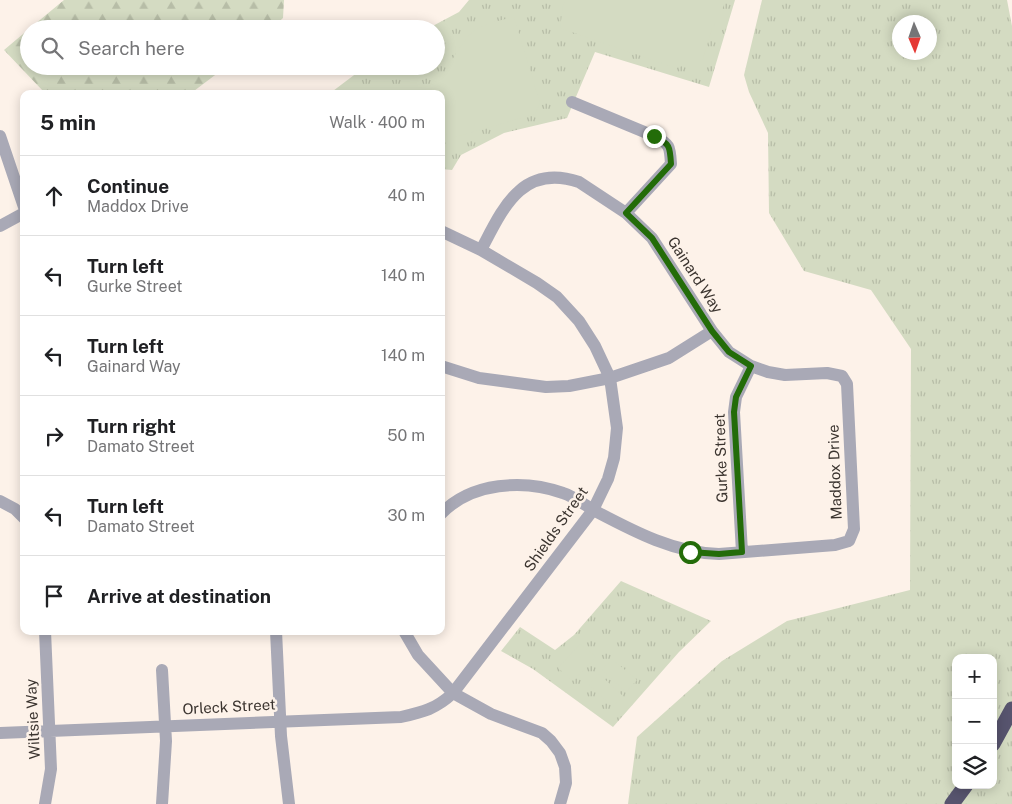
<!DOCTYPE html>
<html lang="en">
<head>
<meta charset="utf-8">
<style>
  :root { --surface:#fff; --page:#f2f2f2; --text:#202124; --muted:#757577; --line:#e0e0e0 }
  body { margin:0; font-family:"Public Sans",sans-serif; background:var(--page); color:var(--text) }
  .controls { position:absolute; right:15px; bottom:15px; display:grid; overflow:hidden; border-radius:10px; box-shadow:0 2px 12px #0003 }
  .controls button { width:45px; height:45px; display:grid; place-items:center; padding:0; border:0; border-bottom:1px solid var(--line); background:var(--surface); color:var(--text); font:25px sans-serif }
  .compass { position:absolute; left:892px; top:15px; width:45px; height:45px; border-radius:50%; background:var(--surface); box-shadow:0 2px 12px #0003; rotate:178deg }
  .stop { position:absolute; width:15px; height:15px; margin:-11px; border:4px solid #236c09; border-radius:50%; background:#fff }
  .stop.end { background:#236c09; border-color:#fff; box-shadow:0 1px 5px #0008 }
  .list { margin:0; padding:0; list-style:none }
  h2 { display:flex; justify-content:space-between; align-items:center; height:65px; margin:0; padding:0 20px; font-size:21px }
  h2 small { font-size:16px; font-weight:400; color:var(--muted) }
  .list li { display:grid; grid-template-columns:32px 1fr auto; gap:15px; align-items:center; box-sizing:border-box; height:80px; padding:0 20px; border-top:1px solid var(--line) }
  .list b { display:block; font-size:19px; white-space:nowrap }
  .list p { margin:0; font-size:16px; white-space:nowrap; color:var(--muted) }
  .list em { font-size:16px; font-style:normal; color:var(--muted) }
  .icon { flex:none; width:28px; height:28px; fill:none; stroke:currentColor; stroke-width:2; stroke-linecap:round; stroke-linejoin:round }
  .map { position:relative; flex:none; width:1012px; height:804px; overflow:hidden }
  .search { position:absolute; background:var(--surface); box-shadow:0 2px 12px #0003; left:20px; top:20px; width:425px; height:55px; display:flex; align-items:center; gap:12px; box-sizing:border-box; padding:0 18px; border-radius:28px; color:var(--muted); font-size:19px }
  .panel { position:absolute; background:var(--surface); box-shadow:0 2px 12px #0003; left:20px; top:90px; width:425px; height:545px; border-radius:10px }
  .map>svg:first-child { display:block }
  .grass { fill:url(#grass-tufts); fill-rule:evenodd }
  .forest { fill:url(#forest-firs) }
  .pitch { fill:#d4dbc2 }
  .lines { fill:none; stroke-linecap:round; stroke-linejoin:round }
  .minor { stroke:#a9a9b6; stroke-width:12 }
  .highway { stroke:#57546e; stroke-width:15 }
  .route { stroke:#236c09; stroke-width:6 }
  .labels { text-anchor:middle; stroke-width:5; stroke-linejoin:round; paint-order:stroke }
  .street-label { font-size:15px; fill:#3b342f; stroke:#fdf2e9 }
</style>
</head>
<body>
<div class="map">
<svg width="1012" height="804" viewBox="0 0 1012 804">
  <defs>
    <pattern id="grass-tufts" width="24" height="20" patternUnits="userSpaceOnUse" patternTransform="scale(1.25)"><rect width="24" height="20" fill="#d4dbc2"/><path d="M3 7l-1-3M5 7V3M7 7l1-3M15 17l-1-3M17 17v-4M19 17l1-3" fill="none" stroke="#b7bda7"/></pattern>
    <pattern id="forest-firs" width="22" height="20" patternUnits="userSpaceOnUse" patternTransform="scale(1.25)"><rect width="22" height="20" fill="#d4dbc2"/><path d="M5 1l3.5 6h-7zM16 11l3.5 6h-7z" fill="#b7bda7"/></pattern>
  </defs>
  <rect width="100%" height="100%" fill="#fdf2e9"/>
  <!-- grass -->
  <path class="grass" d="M469,0H735L709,87L595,52L567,118L504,133L461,155L452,170L441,169V94H329L366,66H436V29H427L459,12Z
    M762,0H1007L1012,26V804H628L637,737L722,661L787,621L910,590L911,349L871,290L804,271L769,213L768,133L749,92L744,75ZM900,22H930V52H900ZM956,658H993V785H956Z
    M621,581L711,621L679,652L613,727L533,669L501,651L520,627L555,650L574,635Z"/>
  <!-- forest -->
  <path class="forest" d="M64,0H284L283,18L271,29H29Z
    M29,29V66H227L190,94H58L43,91L4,50Z"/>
  <!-- pitch -->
  <path class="pitch" d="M566,0H725L717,28H712L703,59L676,68L560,28L563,6Z
    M514,17L540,103L535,114L448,139C442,123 440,106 440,91C441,76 462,40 474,31C485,23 501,20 514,17Z
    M385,66H408C405,79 397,83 385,78L384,83L380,85L375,81V77L384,71Z
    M580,644L596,657L573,681L558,668Z
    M612,659L637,680L626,692L602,670Z
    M599,674L623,696L613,707L589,685Z"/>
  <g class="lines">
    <!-- minor -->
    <path class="minor" d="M572,102L654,136C670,144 670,146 671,164L626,213
      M0,136L24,207
      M0,226L24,213
      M441,366L479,378L546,387L569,386L610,378L669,358L712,331
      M0,501L15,509L24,518
      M441,514C471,482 524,479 563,493C575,497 586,506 597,512C635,532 675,553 719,554L835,545L849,541L854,529L847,384L842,376L827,373L785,375L768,372L751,366L729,352L712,331L652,238L626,213L579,182C522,163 503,208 481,250
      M742,552L734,412L736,397L751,366
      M276,631L281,736L289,804
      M404,631L418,655L453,693L491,714L542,733L551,741L560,753L565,767L566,783L560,804
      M0,733L401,717C423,712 436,709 453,693L593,510L608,479L614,458L617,428L610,378L595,346L579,321L557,297L537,283L481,250L441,231
      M45,804L51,769L45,631
      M162,804L166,741L162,670"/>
    <!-- highway -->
    <path class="highway" d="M993,744L1012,709
      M952,804L966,785"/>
  </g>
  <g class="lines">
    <!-- route -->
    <path class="route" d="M654,136C670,144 670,146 671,164L626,213L652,238L712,331L729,352L751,366L736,397L734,412L742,552L719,554L690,552"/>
  </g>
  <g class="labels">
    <!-- street labels -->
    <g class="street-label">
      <text transform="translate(695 275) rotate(57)" y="5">Gainard Way</text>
      <text transform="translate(721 458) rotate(-92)" y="5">Gurke Street</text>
      <text transform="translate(835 472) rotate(-92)" y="5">Maddox Drive</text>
      <text transform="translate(556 529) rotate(-55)" y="5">Shields Street</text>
      <text transform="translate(229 707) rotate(-3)" y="5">Orleck Street</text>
      <text transform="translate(33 719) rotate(-93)" y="5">Wiltsie Way</text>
    </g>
  </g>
</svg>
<div class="controls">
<button>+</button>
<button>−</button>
<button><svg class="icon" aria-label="layers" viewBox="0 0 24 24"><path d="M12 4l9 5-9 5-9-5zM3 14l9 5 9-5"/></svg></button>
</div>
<svg class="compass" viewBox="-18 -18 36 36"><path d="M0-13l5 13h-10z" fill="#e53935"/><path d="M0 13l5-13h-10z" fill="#757577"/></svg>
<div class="stop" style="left:690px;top:552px"></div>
<div class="stop end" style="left:654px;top:136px"></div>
<div class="search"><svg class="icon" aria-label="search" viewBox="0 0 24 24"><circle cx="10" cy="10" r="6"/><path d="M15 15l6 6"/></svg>Search here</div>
<section class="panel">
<h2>5 min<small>Walk · 400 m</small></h2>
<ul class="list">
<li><svg class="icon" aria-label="ahead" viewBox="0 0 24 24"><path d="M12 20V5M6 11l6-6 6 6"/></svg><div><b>Continue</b><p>Maddox Drive</p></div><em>40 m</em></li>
<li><svg class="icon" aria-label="left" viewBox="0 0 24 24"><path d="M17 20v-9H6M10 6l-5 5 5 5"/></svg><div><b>Turn left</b><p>Gurke Street</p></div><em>140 m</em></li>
<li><svg class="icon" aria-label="left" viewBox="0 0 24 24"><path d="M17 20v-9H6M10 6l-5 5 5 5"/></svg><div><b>Turn left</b><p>Gainard Way</p></div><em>140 m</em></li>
<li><svg class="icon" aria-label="right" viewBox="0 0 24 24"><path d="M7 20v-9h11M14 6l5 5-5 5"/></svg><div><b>Turn right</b><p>Damato Street</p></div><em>50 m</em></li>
<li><svg class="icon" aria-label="left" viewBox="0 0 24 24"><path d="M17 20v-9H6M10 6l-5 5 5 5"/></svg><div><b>Turn left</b><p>Damato Street</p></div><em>30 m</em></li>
<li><svg class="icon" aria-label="arrive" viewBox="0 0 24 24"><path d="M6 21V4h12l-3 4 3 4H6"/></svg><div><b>Arrive at destination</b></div></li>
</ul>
</section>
</div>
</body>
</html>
